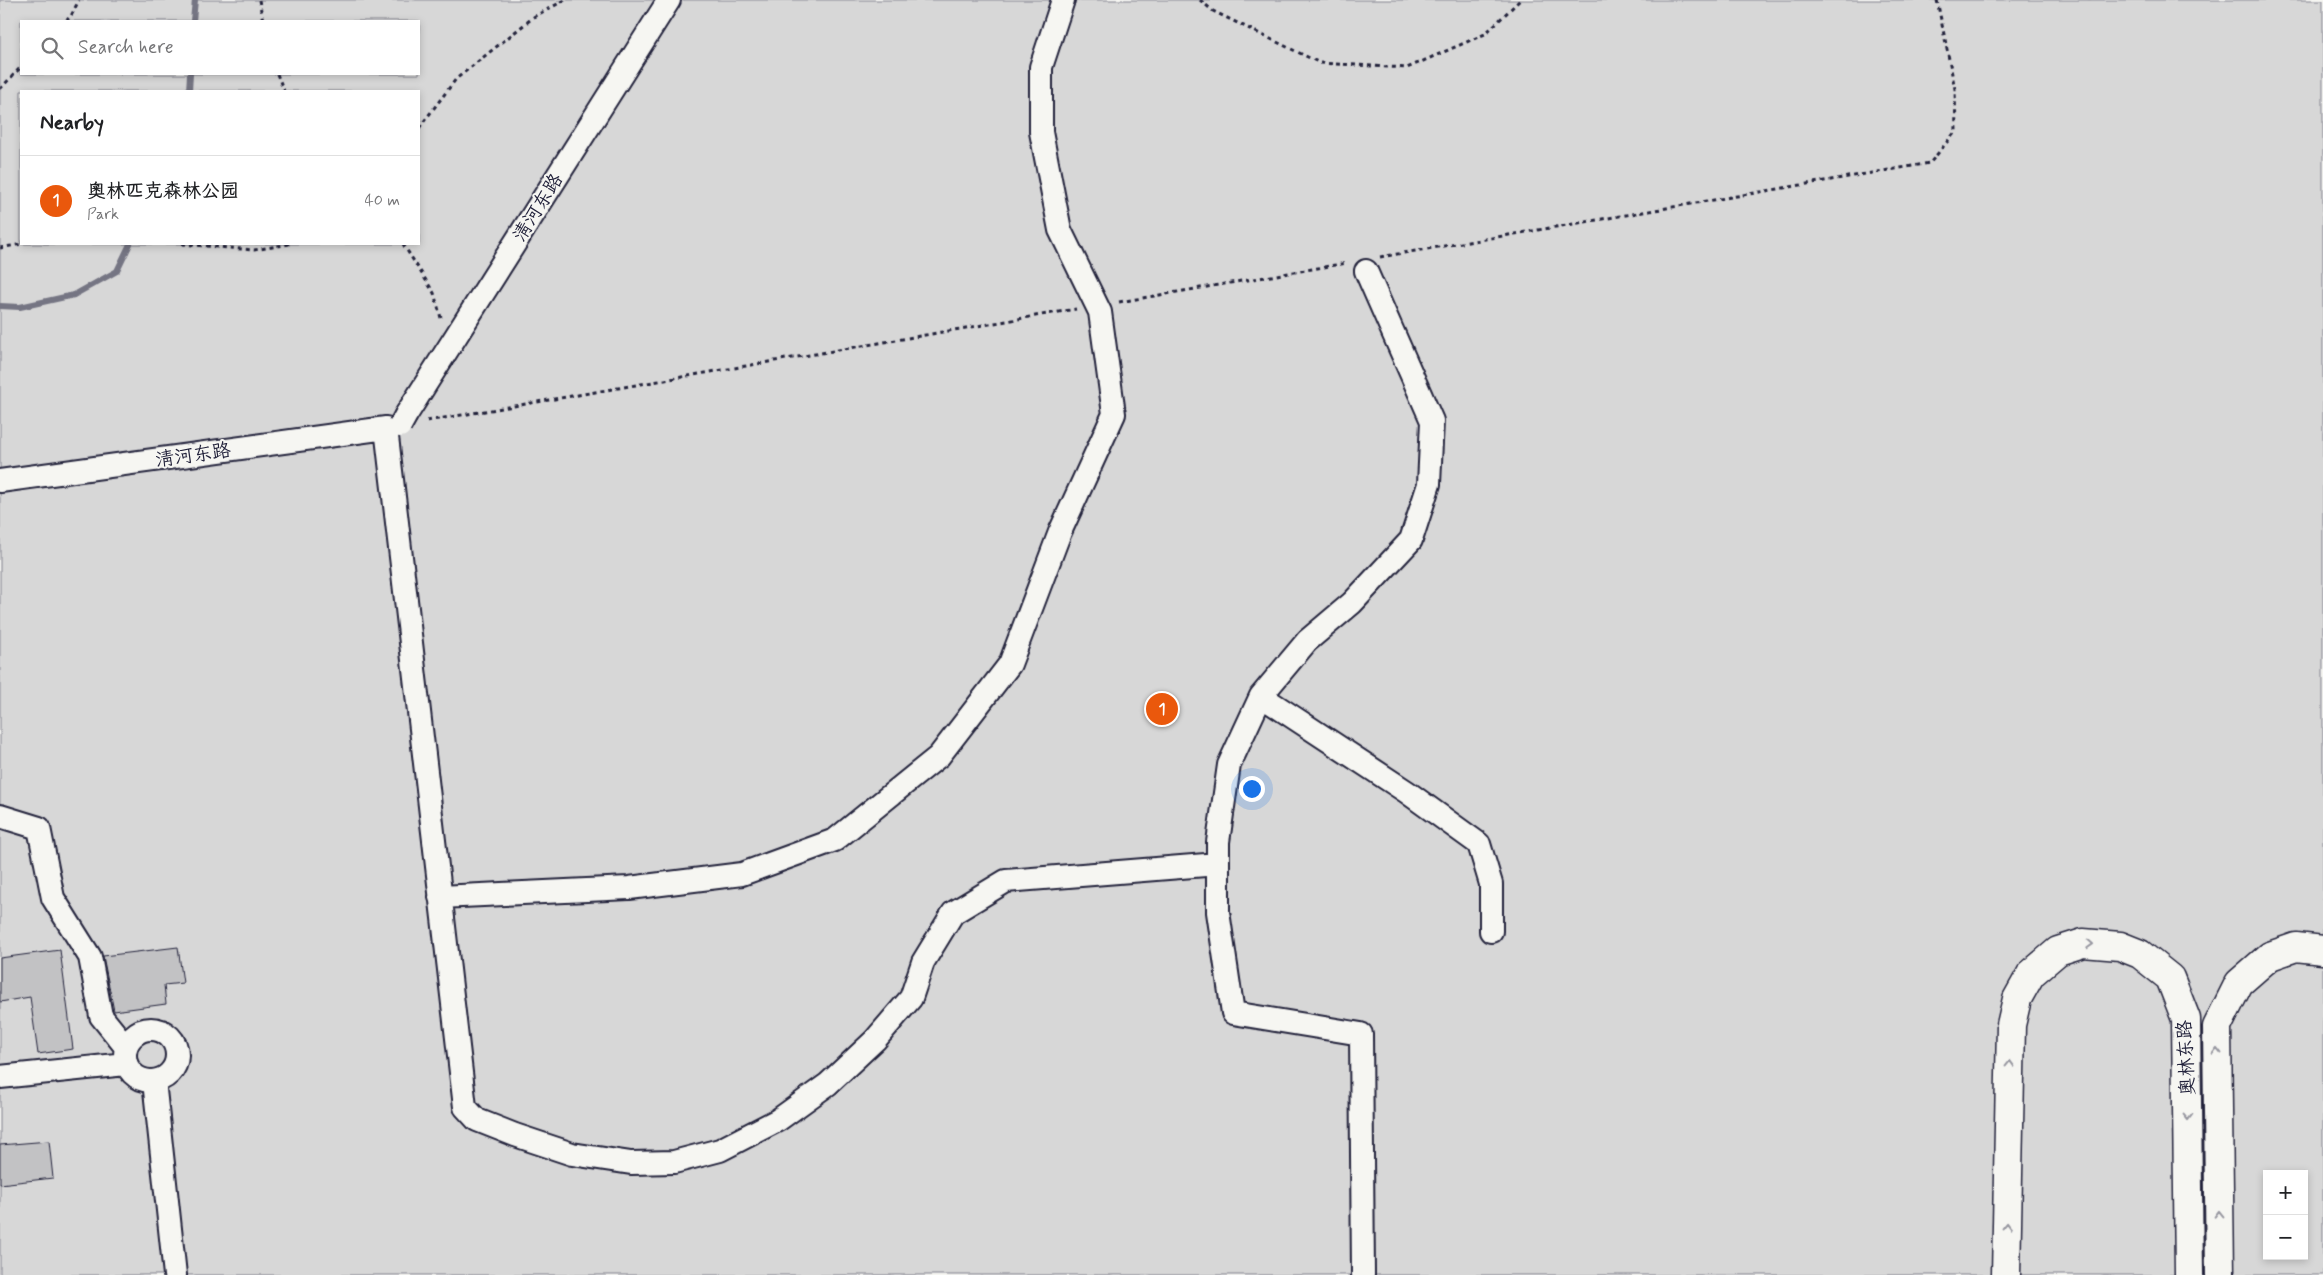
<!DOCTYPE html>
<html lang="en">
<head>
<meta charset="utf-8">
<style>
  :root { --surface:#fff; --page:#f6f6f6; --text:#202124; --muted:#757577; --line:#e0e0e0; --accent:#ea580c }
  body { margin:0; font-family:Mynerve,"LXGW WenKai TC",sans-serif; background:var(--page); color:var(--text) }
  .controls { position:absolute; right:15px; bottom:15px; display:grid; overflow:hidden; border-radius:0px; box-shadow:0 2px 8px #0003 }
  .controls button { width:45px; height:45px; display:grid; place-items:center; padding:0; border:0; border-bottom:1px solid var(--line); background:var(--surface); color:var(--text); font:25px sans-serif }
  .you { position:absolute; left:1251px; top:788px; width:18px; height:18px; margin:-12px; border:4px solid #fff; border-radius:50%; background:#1a73e8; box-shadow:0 0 0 8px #1a73e833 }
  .badge { display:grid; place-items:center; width:32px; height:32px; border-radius:50%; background:var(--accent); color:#fff; font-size:16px; font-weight:700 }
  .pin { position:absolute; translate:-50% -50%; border:2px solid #fff; box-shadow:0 1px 5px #0006 }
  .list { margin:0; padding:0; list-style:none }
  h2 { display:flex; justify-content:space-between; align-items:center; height:65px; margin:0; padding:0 20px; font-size:21px }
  h2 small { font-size:16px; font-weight:400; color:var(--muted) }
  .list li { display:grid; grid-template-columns:32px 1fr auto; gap:15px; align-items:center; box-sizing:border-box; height:90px; padding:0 20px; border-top:1px solid var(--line) }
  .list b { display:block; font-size:19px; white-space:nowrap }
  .list p { margin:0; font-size:16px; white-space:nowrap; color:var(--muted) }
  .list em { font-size:16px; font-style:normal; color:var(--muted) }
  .icon { flex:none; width:28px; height:28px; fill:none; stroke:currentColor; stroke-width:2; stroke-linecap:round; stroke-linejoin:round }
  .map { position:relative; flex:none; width:2323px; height:1275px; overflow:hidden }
  .search { position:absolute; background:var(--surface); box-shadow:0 2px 8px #0003; left:20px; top:20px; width:400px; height:55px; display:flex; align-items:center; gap:12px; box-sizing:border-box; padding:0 18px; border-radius:0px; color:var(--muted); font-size:19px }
  .panel { position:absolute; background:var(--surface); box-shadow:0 2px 8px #0003; left:20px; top:90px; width:400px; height:155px; border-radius:0px }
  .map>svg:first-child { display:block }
  .green { fill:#d7d7d7; stroke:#7c7c89; fill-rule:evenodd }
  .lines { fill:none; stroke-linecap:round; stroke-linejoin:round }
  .stream { stroke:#757583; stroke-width:6 }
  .building { fill:#c2c2c4; stroke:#22223b }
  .minor-casing { stroke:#22223b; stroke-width:26 }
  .major-casing { stroke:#22223b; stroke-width:31 }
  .path { stroke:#22223b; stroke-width:3; stroke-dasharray:4 4; stroke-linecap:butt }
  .minor { stroke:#f6f6f2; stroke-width:22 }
  .major { stroke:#f6f6f2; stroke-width:28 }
  .minor-bridge-casing { stroke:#22223b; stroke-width:26; stroke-linecap:butt }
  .minor-bridge { stroke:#f6f6f2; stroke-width:22 }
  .oneway { stroke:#9797a0 }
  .labels { text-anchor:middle; stroke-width:4; stroke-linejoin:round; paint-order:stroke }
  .street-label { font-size:19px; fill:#22223b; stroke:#f6f6f2 }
</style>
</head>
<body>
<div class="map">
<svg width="2323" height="1275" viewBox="0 0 2323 1275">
  <rect width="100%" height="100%" fill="#f6f6f2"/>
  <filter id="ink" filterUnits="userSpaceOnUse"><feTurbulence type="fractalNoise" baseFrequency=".02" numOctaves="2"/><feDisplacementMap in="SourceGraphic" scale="10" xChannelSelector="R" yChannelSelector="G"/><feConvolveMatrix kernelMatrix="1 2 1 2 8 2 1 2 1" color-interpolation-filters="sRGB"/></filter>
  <g filter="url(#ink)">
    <!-- green -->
    <path class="green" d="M0,0H2323V1275H0ZM21,21H419V74H21ZM21,91H419V244H21ZM2267,1174H2304V1256H2267Z"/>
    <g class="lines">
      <!-- stream -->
      <path class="stream" d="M193,21L195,0
        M189,91L190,74
        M0,306L20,307L74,295L117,271L130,244"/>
    </g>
    <!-- building -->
    <path class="building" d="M178,947L183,983L164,985L166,1004L114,1011L103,956Z
      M60,950L73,1049L38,1054L30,997L0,1002V958Z
      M49,1141L53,1178L0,1184V1145Z"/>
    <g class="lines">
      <!-- minor casing -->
      <g class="minor-casing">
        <path id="minor" d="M406,415L669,0
          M0,481L386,428L465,1107L477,1120L515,1135L572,1154L631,1163L674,1162L720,1150L778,1120L828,1084L875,1040L911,998L923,962L953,913L1006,881L1218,864
          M1261,696L1407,792L1479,844L1491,884V931
          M0,816L39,828L53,898L90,957L101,1016L126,1047
          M440,897L629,888L742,874L835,840L939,756L1010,664L1060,532L1114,414L1100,312L1060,230L1041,132V67L1063,0
          M125 1055a26 26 0 1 1 52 0a26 26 0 1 1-52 0Z
          M0,1077L126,1064
          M154,1081L175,1275
          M1363,1275L1361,1034L1233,1013L1218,912V842L1229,765L1261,696L1307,641L1352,603L1411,540L1429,484L1432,421L1366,271"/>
      </g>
      <!-- major casing -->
      <g class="major-casing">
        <path id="major" d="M2006,1275L2011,1025L2017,999L2031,974L2058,951L2083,943L2120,946L2140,954L2170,978L2186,1019L2189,1275
          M2220,1275L2217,1027L2239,983L2270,956L2296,947L2323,950"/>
      </g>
      <!-- path -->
      <path class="path" d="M259,0L263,21
        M1200,0L1213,11L1320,63L1407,68L1485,34L1520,0
        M66,21L71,16L79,0
        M277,74L284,91
        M0,89L21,67
        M419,128L456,79L535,16L565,0
        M182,244L254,250L290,244
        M403,244L434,293L441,318
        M0,248L22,244
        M1380,257L1930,163L1956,131L1955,89L1937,0
        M1119,302L1347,263
        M427,421L1076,309"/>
      <!-- minor -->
      <use href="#minor" class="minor"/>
      <!-- major -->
      <use href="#major" class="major"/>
      <!-- minor-bridge casing -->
      <g class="minor-bridge-casing">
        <path id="minor-bridge" d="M400,426L406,415"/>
      </g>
      <!-- minor-bridge -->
      <use href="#minor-bridge" class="minor-bridge"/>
    </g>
    <!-- one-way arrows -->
    <defs><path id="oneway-chevron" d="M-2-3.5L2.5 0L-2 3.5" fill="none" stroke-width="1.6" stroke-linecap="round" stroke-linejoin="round" transform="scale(1.25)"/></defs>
    <g class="oneway">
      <use href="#oneway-chevron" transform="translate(2090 944) rotate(3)"/>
      <use href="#oneway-chevron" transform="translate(2217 1051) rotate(-91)"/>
      <use href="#oneway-chevron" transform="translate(2010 1064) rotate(-89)"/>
      <use href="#oneway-chevron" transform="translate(2188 1117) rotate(89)"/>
      <use href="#oneway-chevron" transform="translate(2219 1214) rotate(-91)"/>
      <use href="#oneway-chevron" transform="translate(2007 1226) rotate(-89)"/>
    </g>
  </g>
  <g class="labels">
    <!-- street labels -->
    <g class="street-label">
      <text transform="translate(537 207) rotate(-58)" y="7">清河东路</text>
      <text transform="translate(193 454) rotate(-8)" y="7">清河东路</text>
      <text transform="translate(2185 1058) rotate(-93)" y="7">奥林东路</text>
    </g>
  </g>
</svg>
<div class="controls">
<button>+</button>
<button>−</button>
</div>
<div class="you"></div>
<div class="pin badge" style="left:1162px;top:709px">1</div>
<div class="search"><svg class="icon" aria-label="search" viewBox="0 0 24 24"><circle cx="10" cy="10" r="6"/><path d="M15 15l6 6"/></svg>Search here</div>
<section class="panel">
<h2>Nearby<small></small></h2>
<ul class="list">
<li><span class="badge">1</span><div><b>奥林匹克森林公园</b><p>Park</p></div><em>40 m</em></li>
</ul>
</section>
</div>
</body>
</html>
